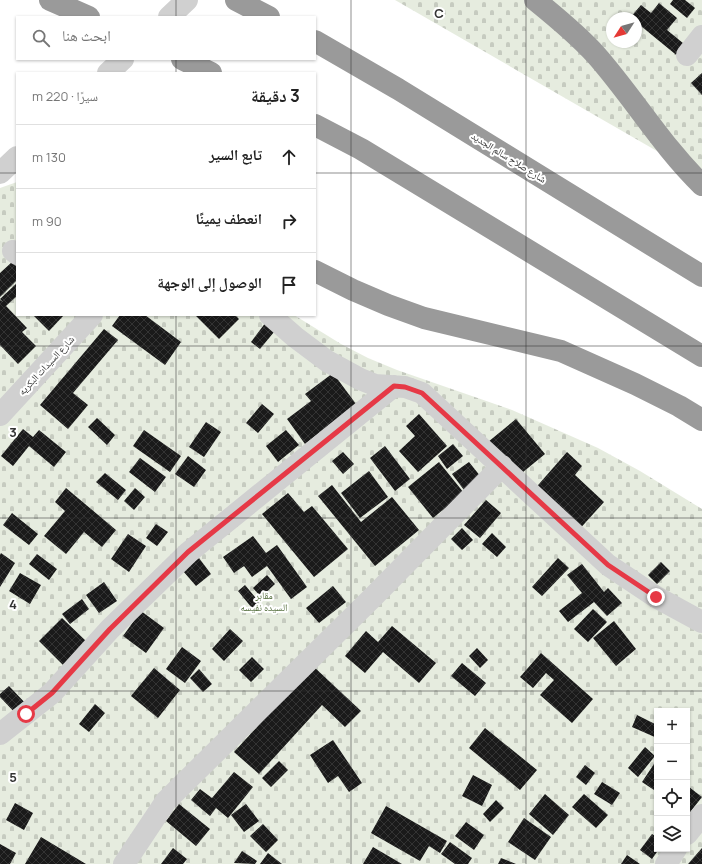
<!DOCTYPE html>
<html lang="ar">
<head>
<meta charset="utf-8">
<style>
  :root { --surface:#fff; --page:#f2f2f2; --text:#222; --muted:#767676; --line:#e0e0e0 }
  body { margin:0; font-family:Manrope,"Noto Naskh Arabic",sans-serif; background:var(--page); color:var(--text); direction:rtl }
  .controls { position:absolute; right:12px; bottom:12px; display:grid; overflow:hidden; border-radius:0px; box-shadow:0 1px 3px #0004 }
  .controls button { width:36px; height:36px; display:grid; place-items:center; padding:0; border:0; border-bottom:1px solid var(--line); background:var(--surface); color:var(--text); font:20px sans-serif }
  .compass { position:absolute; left:606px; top:12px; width:36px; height:36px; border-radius:50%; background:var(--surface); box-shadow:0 1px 3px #0004; rotate:234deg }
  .stop { position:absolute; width:12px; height:12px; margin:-9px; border:3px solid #e63946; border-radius:50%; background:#fff }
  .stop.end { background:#e63946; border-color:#fff; box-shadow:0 1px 4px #0008 }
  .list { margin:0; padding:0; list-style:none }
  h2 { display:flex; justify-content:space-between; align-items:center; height:52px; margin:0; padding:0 16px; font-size:17px }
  h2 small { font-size:13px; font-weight:400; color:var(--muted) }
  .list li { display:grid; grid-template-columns:26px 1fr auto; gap:12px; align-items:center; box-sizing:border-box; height:64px; padding:0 16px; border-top:1px solid var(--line) }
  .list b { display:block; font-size:15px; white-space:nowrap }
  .list em { font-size:13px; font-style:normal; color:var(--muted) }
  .icon { flex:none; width:22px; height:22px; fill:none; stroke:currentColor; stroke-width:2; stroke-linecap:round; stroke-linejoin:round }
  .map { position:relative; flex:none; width:702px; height:864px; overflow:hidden; direction:ltr }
  .search { position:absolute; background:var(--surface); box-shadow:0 1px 3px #0004; left:16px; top:16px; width:300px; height:44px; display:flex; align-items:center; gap:10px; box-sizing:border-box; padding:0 14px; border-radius:0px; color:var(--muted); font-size:15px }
  .panel { position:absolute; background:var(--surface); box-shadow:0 1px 3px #0004; left:16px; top:72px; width:300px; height:244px; border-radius:0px; direction:rtl }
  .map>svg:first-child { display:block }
  .cemetery { fill:url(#cemetery-stones); fill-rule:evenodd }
  .building { fill:url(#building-cross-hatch) }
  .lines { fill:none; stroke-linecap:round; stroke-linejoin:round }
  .minor { stroke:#d0d0d0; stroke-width:22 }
  .highway { stroke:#9a9a9a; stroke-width:22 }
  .route { stroke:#e63946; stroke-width:5 }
  .grid { fill:none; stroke:#333; stroke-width:1; stroke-opacity:0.55 }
  .labels { text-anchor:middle; stroke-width:4; stroke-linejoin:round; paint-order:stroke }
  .street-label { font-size:10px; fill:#333; stroke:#fff }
  .park-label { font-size:10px; fill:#56703f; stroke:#fff }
  .grid-label { font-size:13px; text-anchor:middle; font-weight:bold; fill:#333; stroke:#fff; stroke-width:4; stroke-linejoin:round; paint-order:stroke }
</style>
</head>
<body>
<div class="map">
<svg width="702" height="864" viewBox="0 0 702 864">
  <defs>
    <pattern id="cemetery-stones" width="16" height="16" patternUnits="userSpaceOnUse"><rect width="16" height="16" fill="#e6ecdf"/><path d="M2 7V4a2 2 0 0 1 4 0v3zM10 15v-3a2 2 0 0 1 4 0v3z" fill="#c6cbc0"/></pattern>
    <pattern id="building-cross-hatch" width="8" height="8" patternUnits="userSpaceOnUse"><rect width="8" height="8" fill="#1a1a1a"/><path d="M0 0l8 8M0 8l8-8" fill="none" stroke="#333"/></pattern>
  </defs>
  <rect width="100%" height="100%" fill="#fff"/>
  <!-- cemetery -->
  <path class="cemetery" d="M395,0H702V177ZM612,18H636V42H612Z
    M17,182V315H294L341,344L368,358L397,370L512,410L598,448L640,471L702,509V864H0V188ZM657,711H687V849H657Z"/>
  <!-- building -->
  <path class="building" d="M673,0H685L695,8L687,18L670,4Z
    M659,3L677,18L667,30L689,48L680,58L636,22V18H630L641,5L651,13Z
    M702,73V95L691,83Z
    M12,262L17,267V280L0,297V273Z
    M17,283V296L6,306L27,328L22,332L36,346L18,364L0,345V300L3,302L0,299Z
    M33,315H64L49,331Z
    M120,315H145L181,342L165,365L112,326Z
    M195,315H235L239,319L219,339Z
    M269,318L279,326L260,349L251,342Z
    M104,329L118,340L73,393L88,405L68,429L40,405Z
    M333,373L356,404L305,444L287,419L311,401L305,394Z
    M262,404L274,414L258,433L246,423Z
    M419,414L447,446L418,472L399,451L415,436L406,426Z
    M97,418L115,435L107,445L88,427Z
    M516,419L545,454L517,477L488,442Z
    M206,422L221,432L204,457L189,447Z
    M23,429L33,437L39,430L66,452L54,467L29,446L13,466L1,456Z
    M144,430L181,456L170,472L133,446Z
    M286,430L299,445L278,462L266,446Z
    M453,444L463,456L447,469L438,456Z
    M385,446L410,479L395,491L370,458Z
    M343,452L354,464L343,474L332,461Z
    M567,452L582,466L575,475L604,502L576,533L532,492Z
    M188,456L206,470L194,487L175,474Z
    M140,458L166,477L155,492L129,472Z
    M439,462L464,493L433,518L408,487Z
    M469,462L481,477L464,490L452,474Z
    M369,471L388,497L360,518L341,493Z
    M105,473L126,490L118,500L96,482Z
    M332,485L361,522L392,497L419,530L375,566L318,496Z
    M66,488L116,530L102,547L84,532L66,554L44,536L65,511L55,502Z
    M135,488L145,497L134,510L124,501Z
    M288,493L304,512L312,506L348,549L314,577L262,514Z
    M486,500L501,513L480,538L464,525Z
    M12,513L38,534L29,545L3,525Z
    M156,524L168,532L157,546L146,538Z
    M462,528L473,540L462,550L451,539Z
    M492,533L506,547L497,557L482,544Z
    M128,534L146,546L129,572L111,559Z
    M253,536L266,553L277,545L307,587L291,599L267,566L252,577L244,566L234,573L223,557Z
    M1,553L15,563L0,587V555Z
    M37,554L57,569L49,580L29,564Z
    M199,558L211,574L196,586L183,571Z
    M558,558L569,568L542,596L532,587Z
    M661,562L670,571L657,584L648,575Z
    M582,564L604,592L608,588L622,603L607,616L594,602L568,622L559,611L582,593L567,575Z
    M20,573L41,585L30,604L9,591Z
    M267,575L275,584L261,597L253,588Z
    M104,582L117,601L99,613L86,595Z
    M245,585L259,602L252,608L238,591Z
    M333,586L346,602L319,623L306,608Z
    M82,599L89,609L70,624L62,614Z
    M593,609L607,622L588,642L574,629Z
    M141,611L164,628L146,653L123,636Z
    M62,618L87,642L63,665L39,641Z
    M614,621L636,649L616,666L593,638Z
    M392,626L436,663L419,683L383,652L365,673L345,656L366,631L378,642Z
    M230,629L243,641L224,661L212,649Z
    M182,647L201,661L185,683L166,669Z
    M477,648L488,660L480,668L469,656Z
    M541,653L593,699L572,723L540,695L554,680L546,673L533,688L520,677Z
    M252,657L264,669L251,682L239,670Z
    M462,663L486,683L475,696L451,676Z
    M313,666L361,711L345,727L322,705L259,774L234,752Z
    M154,668L180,690L158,718L131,696Z
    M199,669L212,684L203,692L190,678Z
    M9,686L29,707L19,717L0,697V694Z
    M95,704L105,713L89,732L79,724Z
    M637,715L657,725V738L632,727Z
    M485,728L537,770L520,790L469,748Z
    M333,740L362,783L349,792L338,776L328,783L310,755Z
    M645,747L655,756L638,777L628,768Z
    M279,761L288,770L271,787L262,778Z
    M656,761L657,762V792L642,782Z
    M585,765L595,773L586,785L576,777Z
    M234,772L253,787L228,818L216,808L210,816L191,800L200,789L212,798Z
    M473,775L492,785L482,806L462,796Z
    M602,782L620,793L612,805L594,794Z
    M689,787L702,797L687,816V790Z
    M545,794L569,815L553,835L529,814Z
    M584,794L608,815L596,828L572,807Z
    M496,800L504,808L490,822L483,814Z
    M15,803L33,813L24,830L6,820Z
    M179,804L210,829L196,846L166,821Z
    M246,804L259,821L244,832L231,815Z
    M386,806L447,841L440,853L429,846L420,861L371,833Z
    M524,818L551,837L535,860L508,842Z
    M466,822L484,835L474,850L455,836Z
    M263,824L278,840L266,852L250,836Z
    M652,834L657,837V849H659L652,859L640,850Z
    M41,837L86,864H25Z
    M450,842L472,858L468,864H455L441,854Z
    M0,844L16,853L10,864H0Z
    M373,847L402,864H363Z
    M173,848L187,859L183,864H161Z
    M702,848V864H688Z
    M242,851L257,861L255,864L234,863Z
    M268,853L282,864H260Z
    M627,855L640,864H621Z
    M501,858L516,864H498Z"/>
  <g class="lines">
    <!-- minor -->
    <path class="minor" d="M169,17L187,0
      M687,55L702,36
      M108,73L123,59
      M0,173L17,157
      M13,251L17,254
      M270,315L295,337L327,361L360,379L375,385L405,387L422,393L608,565L656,597L702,622
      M0,415L92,315
      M0,734L52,693L110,629L189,552L394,386
      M687,834L702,815
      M124,864L166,801L372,598L502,466
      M666,864L676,849"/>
    <!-- highway -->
    <path class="highway" d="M50,0L89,17
      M236,0L269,17
      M535,0C556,17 578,35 596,55C633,97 662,146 702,185
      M315,41L398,89L702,276
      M182,59L211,73
      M315,125L361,149L702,356
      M315,271L353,290L388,305L424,318L561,351L635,384L679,406L702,420"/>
  </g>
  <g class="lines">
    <!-- route -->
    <path class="route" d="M26,714L52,693L110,629L188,552L394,386L405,387L422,393L608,565L656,597"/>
  </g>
  <!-- grid -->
  <path class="grid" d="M176,0V17M351,0V864M526,0V864M176,59V73M0,173H17M315,173H702M176,315V864M0,346H702M0,518H702M0,691H702"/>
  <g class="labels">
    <!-- street labels -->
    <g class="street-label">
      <text transform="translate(509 157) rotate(32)" y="4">شارع صلاح سالم الجديد</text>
      <text transform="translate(46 365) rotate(-47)" y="4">شارع السيدات البكريه</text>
    </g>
    <!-- park labels -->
    <g class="park-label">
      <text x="264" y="599">مقابر<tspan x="264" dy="12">السيده نفيسه</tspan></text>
    </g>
  </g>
  <g class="grid-label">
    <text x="439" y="18">C</text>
    <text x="13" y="437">3</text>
    <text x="13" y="609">4</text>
    <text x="13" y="782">5</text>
  </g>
</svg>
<div class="controls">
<button>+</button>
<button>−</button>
<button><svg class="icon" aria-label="locate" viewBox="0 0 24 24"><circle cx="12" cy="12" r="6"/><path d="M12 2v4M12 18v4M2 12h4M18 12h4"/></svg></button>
<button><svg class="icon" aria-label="layers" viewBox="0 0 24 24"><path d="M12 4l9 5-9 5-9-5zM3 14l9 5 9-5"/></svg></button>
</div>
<svg class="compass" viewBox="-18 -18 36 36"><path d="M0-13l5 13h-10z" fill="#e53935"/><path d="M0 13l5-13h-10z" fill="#767676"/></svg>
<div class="stop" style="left:26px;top:714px"></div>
<div class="stop end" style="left:656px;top:597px"></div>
<div class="search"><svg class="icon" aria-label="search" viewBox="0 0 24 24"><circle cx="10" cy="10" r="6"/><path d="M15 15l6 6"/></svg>ابحث هنا</div>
<section class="panel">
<h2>3 دقيقة<small>سيرًا · 220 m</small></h2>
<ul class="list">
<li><svg class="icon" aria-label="ahead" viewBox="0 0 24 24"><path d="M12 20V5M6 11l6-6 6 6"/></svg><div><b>تابع السير</b></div><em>130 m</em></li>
<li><svg class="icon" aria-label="right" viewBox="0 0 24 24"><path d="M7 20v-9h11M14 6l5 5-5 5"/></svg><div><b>انعطف يمينًا</b></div><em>90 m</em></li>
<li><svg class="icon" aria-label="arrive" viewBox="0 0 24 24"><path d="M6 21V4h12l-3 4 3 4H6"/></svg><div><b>الوصول إلى الوجهة</b></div></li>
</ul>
</section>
</div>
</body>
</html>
